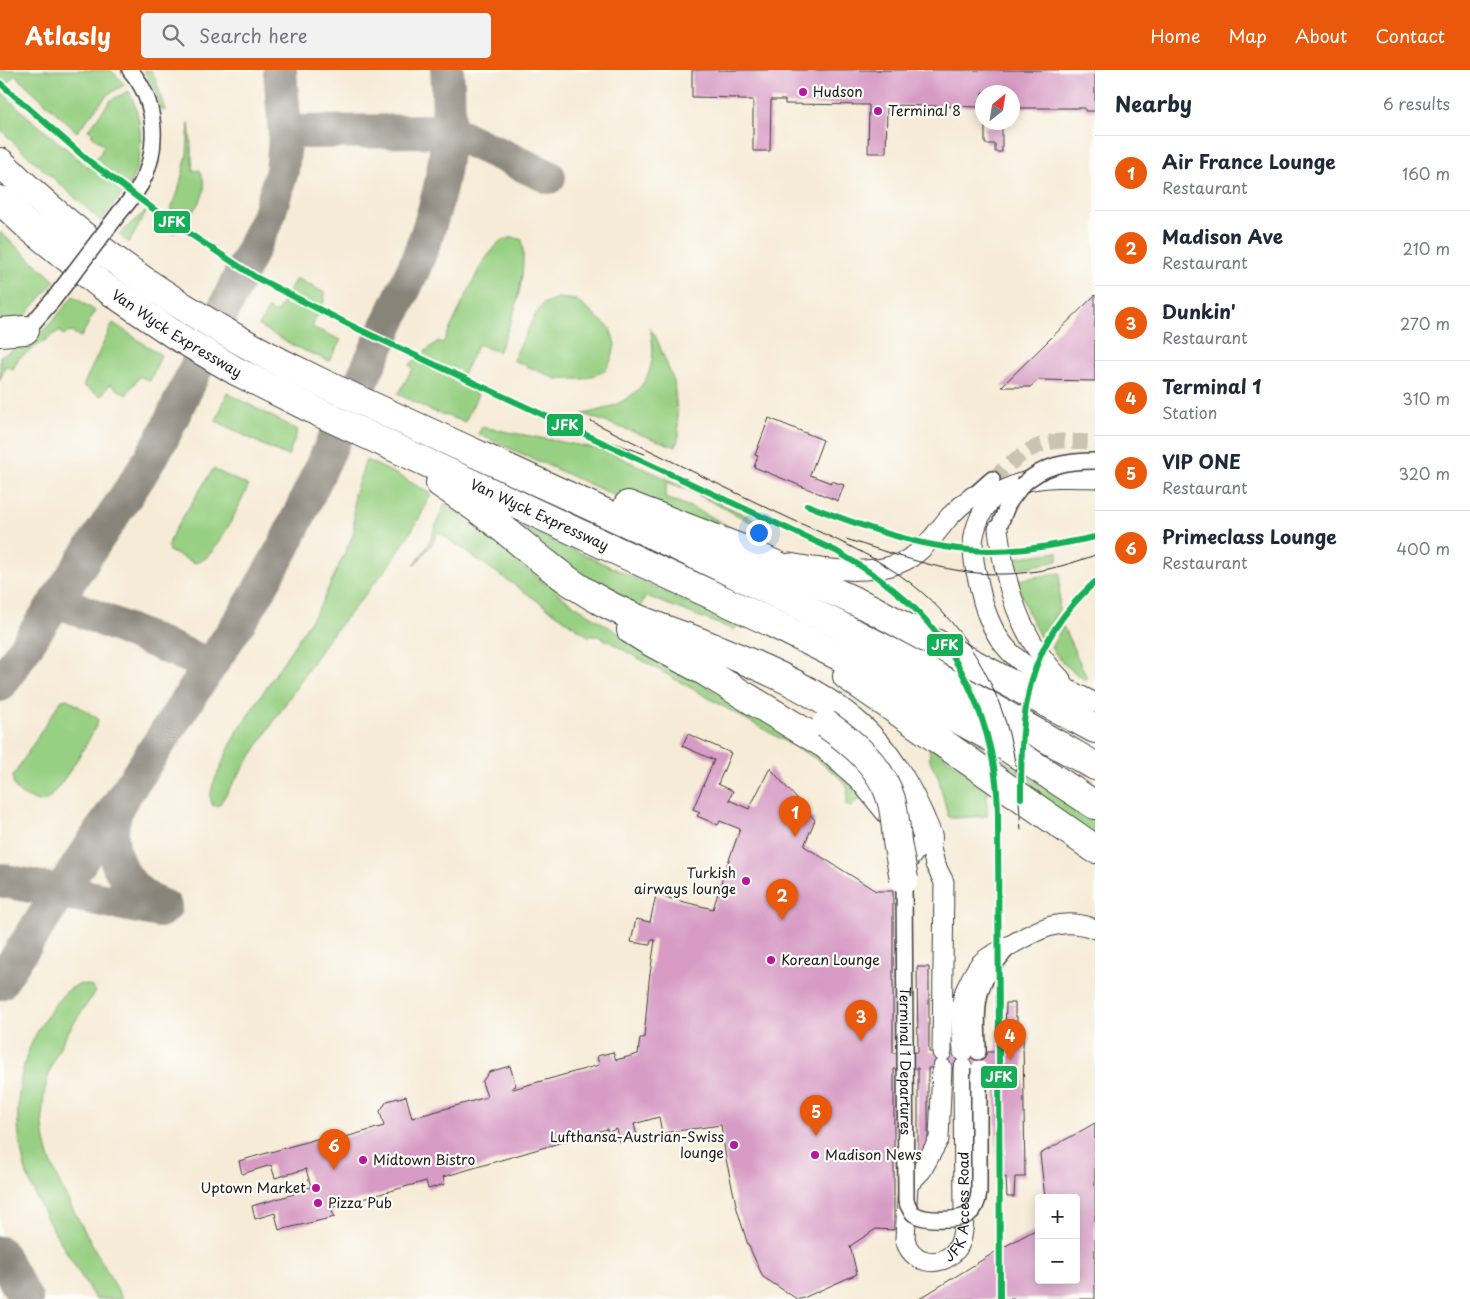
<!DOCTYPE html>
<html lang="en">
<head>
<meta charset="utf-8">
<style>
  :root { --surface:#fff; --page:#f2f2f3; --text:#1f2937; --muted:#747a83; --line:#e0e1e3; --accent:#ea580c }
  body { margin:0; font-family:"Playpen Sans",sans-serif; background:var(--page); color:var(--text) }
  .controls { position:absolute; right:15px; bottom:15px; display:grid; overflow:hidden; border-radius:5px; box-shadow:0 2px 12px #0003 }
  .controls button { width:45px; height:45px; display:grid; place-items:center; padding:0; border:0; border-bottom:1px solid var(--line); background:var(--surface); color:var(--text); font:25px sans-serif }
  .compass { position:absolute; left:975px; top:15px; width:45px; height:45px; border-radius:50%; background:var(--surface); box-shadow:0 2px 12px #0003; rotate:30deg }
  .you { position:absolute; left:758px; top:462px; width:18px; height:18px; margin:-12px; border:4px solid #fff; border-radius:50%; background:#1a73e8; box-shadow:0 0 0 8px #1a73e833 }
  .badge { display:grid; place-items:center; width:32px; height:32px; border-radius:50%; background:var(--accent); color:#fff; font-size:16px; font-weight:700 }
  .pin { position:absolute; translate:-50% -41px; filter:drop-shadow(0 1px 2px #0008) }
  .pin::after { content:''; position:absolute; top:26px; width:18px; height:15px; background:inherit; clip-path:polygon(0 0,100% 0,50% 100%) }
  .list { margin:0; padding:0; list-style:none }
  h2 { display:flex; justify-content:space-between; align-items:center; height:65px; margin:0; padding:0 20px; font-size:21px }
  h2 small { font-size:16px; font-weight:400; color:var(--muted) }
  .list li { display:grid; grid-template-columns:32px 1fr auto; gap:15px; align-items:center; box-sizing:border-box; height:75px; padding:0 20px; border-top:1px solid var(--line) }
  .list b { display:block; font-size:19px; white-space:nowrap }
  .list p { margin:0; font-size:16px; white-space:nowrap; color:var(--muted) }
  .list em { font-size:16px; font-style:normal; color:var(--muted) }
  .icon { flex:none; width:28px; height:28px; fill:none; stroke:currentColor; stroke-width:2; stroke-linecap:round; stroke-linejoin:round }
  .map { position:relative; flex:none; width:1095px; height:1229px; overflow:hidden }
  header { display:flex; align-items:center; gap:30px; box-sizing:border-box; height:70px; padding:0 25px; background:var(--accent); color:#fff }
  header strong { font-size:24px }
  nav { display:flex; gap:28px; margin-inline-start:auto; font-size:18px }
  .search { width:350px; height:45px; background:var(--page); display:flex; align-items:center; gap:12px; box-sizing:border-box; padding:0 18px; border-radius:5px; color:var(--muted); font-size:19px }
  main { display:flex }
  aside { flex:1; background:var(--surface) }
  .map>svg:first-child { display:block }
  .green { fill:#98d083; stroke:#5a7650 }
  .lines { fill:none; stroke-linecap:round; stroke-linejoin:round }
  .taxiway { stroke:#89847a; stroke-width:34 }
  .building { fill:#d79bc5 }
  .minor-tunnel { stroke:#cac2b2; stroke-width:15; stroke-dasharray:15 8; stroke-linecap:butt }
  .minor-casing { stroke:#3d3b38; stroke-width:18 }
  .tertiary-casing { stroke:#3d3b38; stroke-width:21 }
  .motorway-casing { stroke:#3d3b38; stroke-width:30 }
  .minor { stroke:#fff; stroke-width:15 }
  .tertiary { stroke:#fff; stroke-width:19 }
  .motorway { stroke:#fff; stroke-width:28 }
  .tram { stroke:#1c1c1c; stroke-width:1 }
  .minor-bridge-casing { stroke:#3d3b38; stroke-width:18; stroke-linecap:butt }
  .motorway-bridge-casing { stroke:#3d3b38; stroke-width:30; stroke-linecap:butt }
  .minor-bridge { stroke:#fff; stroke-width:15 }
  .motorway-bridge { stroke:#fff; stroke-width:28 }
  .rail-1-casing { stroke:#fdfcf7; stroke-width:10 }
  .rail-1 { stroke:#14af57; stroke-width:6 }
  .poi-dot { fill:#b5179e; stroke:#fdfcf7; stroke-width:2 }
  .labels { text-anchor:middle; stroke-width:4.5; stroke-linejoin:round; paint-order:stroke }
  .poi-label { font-size:14px; fill:#1c1c1c; stroke:#fdfcf7; text-anchor:start }
  .street-label { font-size:14px; fill:#1c1c1c; stroke:#fdfcf7 }
  .line-badge { stroke:#fdfcf7; stroke-width:2 }
  .badge-label { font-size:14px; text-anchor:middle; font-weight:bold; fill:#fff }
</style>
</head>
<body>
<header>
<strong>Atlasly</strong>
<div class="search"><svg class="icon" aria-label="search" viewBox="0 0 24 24"><circle cx="10" cy="10" r="6"/><path d="M15 15l6 6"/></svg>Search here</div>
<nav><a>Home</a><a>Map</a><a>About</a><a>Contact</a></nav>
</header>
<main>
<div class="map">
<svg width="1095" height="1229" viewBox="0 0 1095 1229">
  <rect width="100%" height="100%" fill="#fdfcf7"/>
  <filter id="ink" filterUnits="userSpaceOnUse"><feTurbulence type="fractalNoise" baseFrequency=".02" numOctaves="2"/><feDisplacementMap in="SourceGraphic" scale="10" xChannelSelector="R" yChannelSelector="G"/><feConvolveMatrix kernelMatrix="1 2 1 2 8 2 1 2 1" color-interpolation-filters="sRGB"/></filter>
  <filter id="wash" filterUnits="userSpaceOnUse"><feTurbulence type="fractalNoise" baseFrequency=".0096" numOctaves="4" result="noise"/><feDisplacementMap in="SourceGraphic" scale="20" xChannelSelector="R" yChannelSelector="G"/><feGaussianBlur stdDeviation="1.12" result="paint"/><feColorMatrix in="noise" values="0 0 0 0 0 0 0 0 0 0 0 0 0 0 0 0 0 1.4 0 .05"/><feComposite in="paint" operator="in"/></filter>
  <g filter="url(#wash)">
    <rect width="100%" height="100%" fill="#f6ebd7"/>
    <!-- green -->
    <path class="green" d="M0,0H111L125,15L108,24L77,62L15,5L0,19Z
      M144,0H151C158,13 161,26 165,41L161,39L154,18Z
      M0,21L27,46L89,98L102,81L101,80L104,75L91,65L93,63L88,60L111,30L129,21C142,47 146,84 131,111C122,125 110,138 101,151L16,75L0,59Z
      M189,52L193,101L200,100C202,106 205,113 204,120C202,133 183,154 174,163L167,161L165,153L178,122L187,85Z
      M148,139L129,173L119,165C128,155 138,148 148,139Z
      M0,162L55,211L25,246L0,262Z
      M513,167L522,170C527,207 514,249 498,282L478,274L459,313L478,324L465,352L430,340L398,324L413,298L409,295L438,271L443,273L482,193L499,172Z
      M296,208L325,223L324,231L312,257L341,270L329,291L296,277L259,256L268,239L277,243Z
      M73,226L95,241L81,267L71,262L63,265L60,260L18,289L14,298L12,299L5,296L0,311V286C35,273 51,255 73,226Z
      M558,228L576,230L610,258L615,274L612,289L605,301L584,309H557L513,290L535,245L544,233Z
      M113,253L161,285L150,311L140,306L126,325L110,314L101,326L83,316Z
      M650,258L656,267L674,312L679,365L676,377L583,344C632,335 662,312 650,258Z
      M227,323L298,360L288,386L267,377L216,351Z
      M482,357L604,380L756,450L753,453L688,420L667,412L665,428C700,438 730,457 760,476L638,436L478,364Z
      M366,390L398,405L431,424L420,447L392,492L326,572L219,735L213,736L210,727L213,714L235,665L320,536L354,463V425Z
      M213,399L247,415L248,417C240,434 221,474 208,486C204,490 200,491 195,493L169,481L168,476L174,461Z
      M445,433L546,514L549,512L562,527L660,590L805,672L868,727L857,731L851,737L846,735L848,718L838,706L818,690L599,566H588L438,462L432,474L414,496L428,475Z
      M517,454L738,555L734,560L646,526L640,537L616,525L602,514V523Z
      M1058,482V491L1034,496L1014,498L1013,488Z
      M1060,503L1059,540L1041,569L1027,540L1017,510Z
      M1063,556L1087,608L1086,611L1063,593L1051,578Z
      M67,629L97,648L98,651C91,669 58,723 44,732C29,729 11,724 13,706L56,638L62,630Z
      M921,642C982,674 1039,713 1095,751V797L1079,784L1074,778Z
      M929,676L987,715V746L955,748H951L948,746L938,706L930,691Z
      M82,914C89,915 93,916 96,922C78,946 59,972 50,1001C30,1061 53,1104 82,1156C95,1180 109,1205 123,1229H95C74,1193 45,1151 30,1113C11,1062 13,995 45,949C54,936 65,917 82,914Z"/>
    <g class="lines">
      <!-- taxiway -->
      <path class="taxiway" d="M285,62L449,61L549,107
        M56,530L210,595
        M0,615L140,405L163,367L268,147L282,101L284,81L285,62L280,0
        M117,739C101,779 125,823 165,837
        M0,810L160,841
        M0,913L251,534L284,476L299,445L414,198C442,130 453,73 447,0
        M0,1183L26,1229"/>
    </g>
    <g id="blocks">
      <!-- building -->
      <path class="building" d="M692,0H1095V41H1085V38H1012V22H982V37L887,35L886,83H868L869,35L785,34V30H771L770,81H753V30H738L739,28L692,27Z
        M995,52H1002V82H995V74H985V57H995Z
        M1095,225V311L1038,310L1030,317H1001Z
        M769,348L823,370L810,405L831,413V411L844,415L838,431L754,397L758,386L755,385Z
        M688,664L731,683L718,714L733,721L729,730L749,739L770,698L815,750L804,776L876,821H893V983L918,982L917,897H929V982H995V979H997V970H1005L1006,933H1015V946H1017V968H1023L1025,1107H1015L1014,1127H1007L1006,1107H997L995,997L928,998V1082H918V998L894,999V1160L876,1159L850,1176L857,1204L801,1229H797L763,1207L747,1172L737,1139L726,1089L721,1055L662,1063L659,1047L634,1054L637,1066L620,1072L617,1059L608,1062L607,1059L443,1107L445,1114L428,1119L426,1111L330,1138L335,1147L279,1160L275,1143L255,1149L252,1136L294,1124V1121L311,1117L306,1099L275,1108L271,1095L242,1104L239,1091L320,1068L321,1074L384,1056L380,1041L387,1031L406,1026L412,1048L487,1027L482,1012L489,1002L510,996L516,1016L512,1017L513,1019L599,995L597,986L613,982L616,990L638,984L640,968H644L649,911L655,870H651L650,875L631,872L636,849L650,852L656,825L713,839L723,807L740,759L720,751L718,755L697,746L700,742L693,739L714,690L682,676Z
        M1095,1053V1229H919L1000,1179L1039,1158V1210H1076V1128H1045L1040,1084Z"/>
    </g>
  </g>
  <g filter="url(#ink)">
    <use href="#blocks" fill-opacity="0" stroke="#3d3b38" stroke-width="1"/>
    <g class="lines">
      <!-- minor-tunnel -->
      <path class="minor-tunnel" d="M992,409C1010,394 1028,376 1052,372C1066,370 1081,372 1095,372"/>
      <!-- minor casing -->
      <g class="minor-casing">
        <path id="minor" d="M120,142C128,133 135,124 141,114C160,78 157,31 130,0
          M19,264L32,254L53,230
          M973,426L992,409
          M998,459L1008,434L1022,415
          M978,982C978,962 975,939 981,920C986,904 998,890 1008,878"/>
      </g>
      <!-- tertiary casing -->
      <g class="tertiary-casing">
        <g id="tertiary">
          <path d="M1095,408C1054,407 1000,403 980,447C976,456 973,466 973,476C973,488 975,499 978,510C983,537 991,562 1010,582C1033,605 1067,618 1095,633"/>
          <path d="M998,459C1005,516 1020,568 1061,609"/>
          <path d="M790,493C826,500 886,509 917,483C930,473 939,459 950,446C957,439 965,432 973,426"/>
          <path d="M908,791L919,776L928,767L935,794L944,812L942,982"/>
          <path d="M963,982C962,963 958,939 965,921C969,912 974,902 980,894C988,885 999,882 1009,876C1038,859 1062,846 1095,859"/>
          <path id="s1" d="M942,998L939,1069L922,1100L908,1115L905,1168C909,1193 940,1200 956,1180C963,1172 963,1159 964,1149L963,998"/>
        </g>
      </g>
      <!-- motorway casing -->
      <g class="motorway-casing">
        <g id="motorway">
          <path d="M0,92C93,184 203,256 320,312C487,390 656,463 820,546C914,592 1004,644 1095,696"/>
          <path id="s2" d="M0,130L28,156L100,214L175,265L236,301L320,343L768,551L875,604L994,669L1095,735"/>
          <path d="M0,262L25,260"/>
          <path d="M440,413C461,427 482,442 501,457C534,483 564,511 601,531C630,547 661,558 692,569C755,594 832,623 877,676C900,703 915,734 928,767"/>
          <path d="M628,435L737,477L872,539L1095,659"/>
          <path d="M631,560L647,570L704,601L826,675L862,707L893,745"/>
          <path d="M847,606L1095,779"/>
        </g>
      </g>
      <!-- minor -->
      <use href="#minor" class="minor"/>
      <!-- tertiary -->
      <use href="#tertiary" class="tertiary"/>
      <!-- motorway -->
      <use href="#motorway" class="motorway"/>
      <!-- tram -->
      <path class="tram" d="M591,351C653,382 715,413 778,443C814,460 852,475 886,496C952,536 998,605 1013,681C1018,707 1019,733 1021,760
        M575,359L645,384
        M846,469C939,499 998,522 1095,485"/>
      <!-- minor-bridge casing -->
      <g class="minor-bridge-casing">
        <g id="minor-bridge">
          <path d="M53,230L120,142"/>
          <path d="M1022,415C1044,395 1066,391 1095,391"/>
          <path id="s3" d="M904,809L906,1131C908,1135 910,1141 914,1144C924,1151 959,1151 969,1144C976,1139 978,1130 979,1123V998"/>
        </g>
      </g>
      <!-- motorway-bridge casing -->
      <g class="motorway-bridge-casing">
        <path id="motorway-bridge" d="M826,654C853,673 881,696 891,729C895,743 896,757 897,771C899,784 902,797 904,809"/>
      </g>
      <!-- minor-bridge -->
      <use href="#minor-bridge" class="minor-bridge"/>
      <!-- motorway-bridge -->
      <use href="#motorway-bridge" class="motorway-bridge"/>
      <!-- rail-1 casing -->
      <g class="rail-1-casing">
        <path id="rail-1" d="M0,13L89,91L164,147L257,208L354,257L836,481C862,496 886,512 908,532C966,586 997,665 998,744L1000,1229
          M807,435C866,458 928,481 992,481C1027,481 1061,474 1095,467
          M1021,728C1021,639 1025,575 1095,512"/>
      </g>
      <!-- rail-1 -->
      <use href="#rail-1" class="rail-1"/>
    </g>
  </g>
  <!-- markers -->
  <g class="poi-dot">
    <circle cx="803" cy="22" r="5"/>
    <circle cx="878" cy="41" r="5"/>
    <circle cx="746" cy="811" r="5"/>
    <circle cx="771" cy="890" r="5"/>
    <circle cx="734" cy="1075" r="5"/>
    <circle cx="815" cy="1085" r="5"/>
    <circle cx="363" cy="1090" r="5"/>
    <circle cx="316" cy="1118" r="5"/>
    <circle cx="318" cy="1133" r="5"/>
  </g>
  <g class="labels">
    <!-- poi labels -->
    <g class="poi-label">
      <text x="813" y="27">Hudson</text>
      <text x="888" y="46">Terminal 8</text>
      <text x="736" y="808" text-anchor="end">Turkish<tspan x="736" dy="16">airways lounge</tspan></text>
      <text x="781" y="895">Korean Lounge</text>
      <text x="724" y="1072" text-anchor="end">Lufthansa-Austrian-Swiss<tspan x="724" dy="16">lounge</tspan></text>
      <text x="825" y="1090">Madison News</text>
      <text x="373" y="1095">Midtown Bistro</text>
      <text x="306" y="1123" text-anchor="end">Uptown Market</text>
      <text x="328" y="1138">Pizza Pub</text>
    </g>
    <!-- street labels -->
    <g class="street-label">
      <text dy="5" stroke="none"><textPath href="#s2" startOffset="222">Van Wyck Expressway</textPath></text>
      <text dy="5" stroke="none"><textPath href="#s2" startOffset="628">Van Wyck Expressway</textPath></text>
      <text dy="5" stroke="none"><textPath href="#s3" startOffset="182">Terminal 1 Departures</textPath></text>
      <text dy="5" stroke="none"><textPath href="#s1" startOffset="290">JFK Access Road</textPath></text>
    </g>
  </g>
  <g class="line-badge">
    <rect x="153" y="140" width="38" height="24" rx="5" fill="#14af57"/>
    <rect x="546" y="343" width="38" height="24" rx="5" fill="#14af57"/>
    <rect x="926" y="563" width="38" height="24" rx="5" fill="#14af57"/>
    <rect x="980" y="995" width="38" height="24" rx="5" fill="#14af57"/>
  </g>
  <g class="badge-label">
    <text x="172" y="157">JFK</text>
    <text x="565" y="360">JFK</text>
    <text x="945" y="580">JFK</text>
    <text x="999" y="1012">JFK</text>
  </g>
</svg>
<div class="controls">
<button>+</button>
<button>−</button>
</div>
<svg class="compass" viewBox="-18 -18 36 36"><path d="M0-13l5 13h-10z" fill="#e53935"/><path d="M0 13l5-13h-10z" fill="#747a83"/></svg>
<div class="you"></div>
<div class="pin badge" style="left:795px;top:767px">1</div>
<div class="pin badge" style="left:782px;top:850px">2</div>
<div class="pin badge" style="left:861px;top:971px">3</div>
<div class="pin badge" style="left:1010px;top:990px">4</div>
<div class="pin badge" style="left:816px;top:1066px">5</div>
<div class="pin badge" style="left:334px;top:1100px">6</div>
</div>
<aside>
<h2>Nearby<small>6 results</small></h2>
<ul class="list">
<li><span class="badge">1</span><div><b>Air France Lounge</b><p>Restaurant</p></div><em>160 m</em></li>
<li><span class="badge">2</span><div><b>Madison Ave</b><p>Restaurant</p></div><em>210 m</em></li>
<li><span class="badge">3</span><div><b>Dunkin'</b><p>Restaurant</p></div><em>270 m</em></li>
<li><span class="badge">4</span><div><b>Terminal 1</b><p>Station</p></div><em>310 m</em></li>
<li><span class="badge">5</span><div><b>VIP ONE</b><p>Restaurant</p></div><em>320 m</em></li>
<li><span class="badge">6</span><div><b>Primeclass Lounge</b><p>Restaurant</p></div><em>400 m</em></li>
</ul>
</aside>
</main>
</body>
</html>
